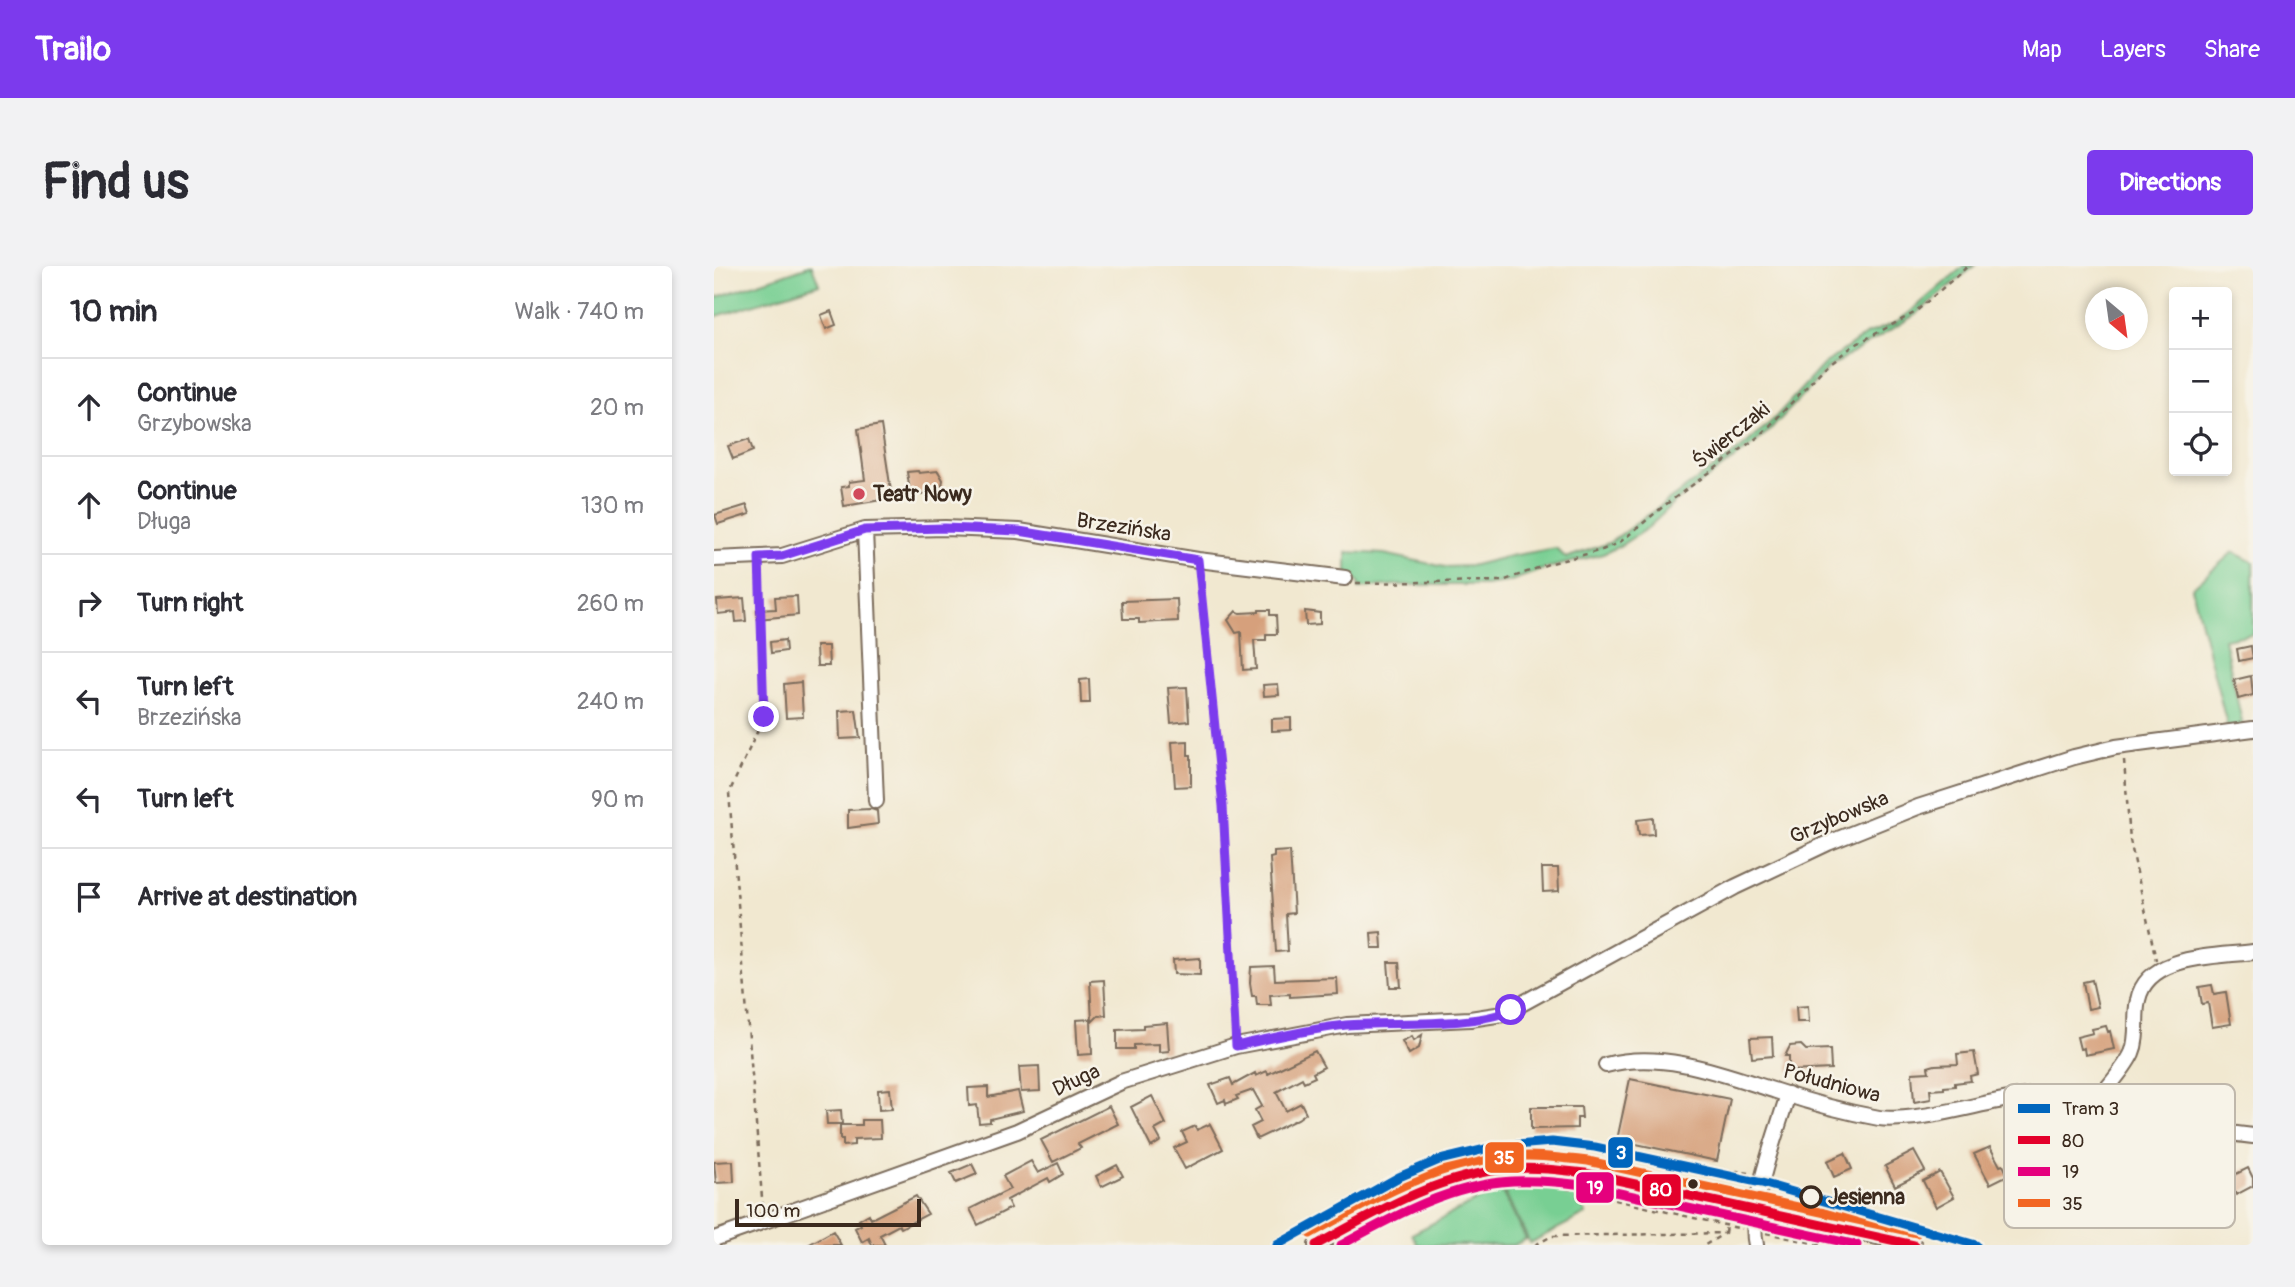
<!DOCTYPE html>
<html lang="en">
<head>
<meta charset="utf-8">
<style>
  :root { --surface:#fff; --page:#f2f2f3; --text:#2b2b33; --muted:#7c7c81; --line:#e1e1e2; --accent:#7c3aed }
  body { margin:0; font-family:Pangolin,sans-serif; background:var(--page); color:var(--text) }
  .controls { position:absolute; right:21px; top:21px; display:grid; overflow:hidden; border-radius:7px; box-shadow:0 4px 10px #0003 }
  .controls button { width:63px; height:63px; display:grid; place-items:center; padding:0; border:0; border-bottom:2px solid var(--line); background:var(--surface); color:var(--text); font:35px sans-serif }
  .compass { position:absolute; left:1371px; top:21px; width:63px; height:63px; border-radius:50%; background:var(--surface); box-shadow:0 4px 10px #0003; rotate:151deg }
  .scale { position:absolute; left:21px; bottom:18px; width:186px; box-sizing:border-box; padding-left:7px; border:4px solid #3b2a1e; border-top:0; font-size:19px; line-height:24px; white-space:nowrap; color:#3b2a1e; -webkit-text-stroke:5px #f7f3e8; paint-order:stroke }
  .stop { position:absolute; width:21px; height:21px; margin:-16px; border:5px solid #7c3aed; border-radius:50%; background:#fff }
  .stop.end { background:#7c3aed; border-color:#fff; box-shadow:0 2px 7px #0008 }
  .list { margin:0; padding:0; list-style:none }
  h2 { display:flex; justify-content:space-between; align-items:center; height:91px; margin:0; padding:0 28px; font-size:30px }
  h2 small { font-size:23px; font-weight:400; color:var(--muted) }
  .list li { display:grid; grid-template-columns:46px 1fr auto; gap:21px; align-items:center; box-sizing:border-box; height:98px; padding:0 28px; border-top:2px solid var(--line) }
  .list b { display:block; font-size:26px; white-space:nowrap }
  .list p { margin:0; font-size:23px; white-space:nowrap; color:var(--muted) }
  .list em { font-size:23px; font-style:normal; color:var(--muted) }
  .icon { flex:none; width:38px; height:38px; fill:none; stroke:currentColor; stroke-width:2; stroke-linecap:round; stroke-linejoin:round }
  .map { position:relative; flex:none; width:1539px; height:979px; overflow:hidden; border-radius:7px }
  header { display:flex; align-items:center; gap:42px; box-sizing:border-box; height:98px; padding:0 35px; background:var(--accent); color:#fff }
  header strong { font-size:33px }
  nav { display:flex; gap:38px; margin-inline-start:auto; font-size:24px }
  .intro { display:flex; align-items:center; justify-content:space-between; box-sizing:border-box; height:168px; padding:0 42px }
  h1 { margin:0; font-size:49px }
  .button { padding:18px 32px; border-radius:7px; background:var(--accent); color:#fff; font-size:24px; font-weight:700 }
  main { display:flex; gap:42px; padding:0 42px }
  aside { flex:1; background:var(--surface); border-radius:7px; box-shadow:0 4px 10px #0003 }
  .map>svg:first-child { display:block }
  .green { fill:#78cf93; stroke:#5a7c58; stroke-width:2 }
  .building { fill:#d6a07c }
  .lines { fill:none; stroke-linecap:round; stroke-linejoin:round }
  .minor-casing { stroke:#7b6c5c; stroke-width:18 }
  .path { stroke:#7b6c5c; stroke-width:2.5; stroke-dasharray:5 5; stroke-linecap:butt }
  .minor { stroke:#fff; stroke-width:14 }
  .bus-1-casing { stroke:#f7f3e8; stroke-width:14 }
  .bus-2-casing { stroke:#f7f3e8; stroke-width:14 }
  .bus-3-casing { stroke:#f7f3e8; stroke-width:14 }
  .bus-1 { stroke:#e4002b; stroke-width:9 }
  .bus-2 { stroke:#e5007d; stroke-width:9 }
  .bus-3 { stroke:#f26522; stroke-width:9 }
  .tram-1-casing { stroke:#f7f3e8; stroke-width:14 }
  .tram-1 { stroke:#0065bd; stroke-width:9 }
  .route { stroke:#7c3aed; stroke-width:9 }
  .poi-dot { fill:#d1495b; stroke:#f7f3e8; stroke-width:2.5 }
  .bus-dot { fill:#3b2a1e; stroke:#f7f3e8; stroke-width:2.5 }
  .stop-dot { fill:#f7f3e8; stroke:#3b2a1e; stroke-width:3.5 }
  .labels { text-anchor:middle; stroke-width:5; stroke-linejoin:round; paint-order:stroke }
  .street-label { font-size:21px; fill:#3b2a1e; stroke:#f7f3e8 }
  .poi-label { font-size:21px; font-weight:bold; fill:#3b2a1e; stroke:#f7f3e8; text-anchor:start }
  .stop-label { font-size:21px; font-weight:bold; fill:#3b2a1e; stroke:#f7f3e8; text-anchor:start }
  .key { fill:#f7f3e8; stroke:#bfb7ab; stroke-width:2 }
  .key-label { font-size:19px; fill:#3b2a1e }
  .line-badge { stroke:#f7f3e8; stroke-width:2.5 }
  .badge-label { font-size:19px; text-anchor:middle; font-weight:bold; fill:#fff }
</style>
</head>
<body>
<header>
<strong>Trailo</strong>
<nav><a>Map</a><a>Layers</a><a>Share</a></nav>
</header>
<div class="intro"><h1>Find us</h1><a class="button">Directions</a></div>
<main>
<aside>
<h2>10 min<small>Walk · 740 m</small></h2>
<ul class="list">
<li><svg class="icon" aria-label="ahead" viewBox="0 0 24 24"><path d="M12 20V5M6 11l6-6 6 6"/></svg><div><b>Continue</b><p>Grzybowska</p></div><em>20 m</em></li>
<li><svg class="icon" aria-label="ahead" viewBox="0 0 24 24"><path d="M12 20V5M6 11l6-6 6 6"/></svg><div><b>Continue</b><p>Długa</p></div><em>130 m</em></li>
<li><svg class="icon" aria-label="right" viewBox="0 0 24 24"><path d="M7 20v-9h11M14 6l5 5-5 5"/></svg><div><b>Turn right</b></div><em>260 m</em></li>
<li><svg class="icon" aria-label="left" viewBox="0 0 24 24"><path d="M17 20v-9H6M10 6l-5 5 5 5"/></svg><div><b>Turn left</b><p>Brzezińska</p></div><em>240 m</em></li>
<li><svg class="icon" aria-label="left" viewBox="0 0 24 24"><path d="M17 20v-9H6M10 6l-5 5 5 5"/></svg><div><b>Turn left</b></div><em>90 m</em></li>
<li><svg class="icon" aria-label="arrive" viewBox="0 0 24 24"><path d="M6 21V4h12l-3 4 3 4H6"/></svg><div><b>Arrive at destination</b></div></li>
</ul>
</aside>
<div class="map">
<svg width="1539" height="979" viewBox="0 0 1539 979">
  <rect width="100%" height="100%" fill="#f7f3e8"/>
  <filter id="ink" filterUnits="userSpaceOnUse"><feTurbulence type="fractalNoise" baseFrequency=".0143" numOctaves="2"/><feDisplacementMap in="SourceGraphic" scale="14" xChannelSelector="R" yChannelSelector="G"/><feConvolveMatrix kernelMatrix="1 2 1 2 8 2 1 2 1" color-interpolation-filters="sRGB"/></filter>
  <filter id="wash" filterUnits="userSpaceOnUse"><feTurbulence type="fractalNoise" baseFrequency=".00686" numOctaves="4" result="noise"/><feDisplacementMap in="SourceGraphic" scale="28" xChannelSelector="R" yChannelSelector="G"/><feGaussianBlur stdDeviation="1.57" result="paint"/><feColorMatrix in="noise" values="0 0 0 0 0 0 0 0 0 0 0 0 0 0 0 0 0 1.4 0 .05"/><feComposite in="paint" operator="in"/></filter>
  <g filter="url(#wash)">
    <rect width="100%" height="100%" fill="#f1e8d0"/>
    <!-- green -->
    <path class="green" d="M95,0H98L105,18L0,51V32Z
      M1250,0H1260L1201,49L1114,102L1059,161L1040,178L961,236L935,261L906,280L889,288L830,303L794,316L771,319H681L645,322V316L633,308V286L670,288L731,301L756,300L796,290L842,282L852,292L895,277L1026,183L1059,154L1109,99L1153,68L1181,57L1195,47Z
      M1519,286L1539,296V368L1510,373L1529,461L1514,463L1478,322Z
      M802,914L865,927L872,948L816,977L788,921Z
      M786,922L812,973L800,979H704L698,968Z"/>
    <g id="blocks">
      <!-- building -->
      <path class="building" d="M117,45L122,59L112,63L107,49Z
        M167,159L177,225L173,226L174,233L130,240L127,221L135,220V216L151,214L144,163Z
        M35,173L39,185L19,193L14,180Z
        M204,205L205,207L224,205L229,214L227,225L206,228V225L196,226L193,206Z
        M33,239L36,248L4,258L1,249Z
        M83,330L84,349L44,353L43,344L62,343L61,331Z
        M30,332L32,355L22,356L21,346L4,348L3,334Z
        M463,333L464,355L425,357V353H409L408,335Z
        M545,344H556V349H562L563,368H552V374H540L542,403L529,404L527,366L522,367L514,354L522,345L526,347L545,346Z
        M591,345L606,347V358L592,359Z
        M71,374L72,385L57,387L56,376Z
        M102,380H114L115,400H103Z
        M1537,380L1539,392L1525,395L1523,383Z
        M1537,410L1539,429L1524,433L1520,414Z
        M375,413L376,437H367L366,414Z
        M87,416L89,451L72,452L70,418Z
        M564,418L565,429L550,430L549,419Z
        M473,421L475,455L457,457L454,422Z
        M142,444L146,472L126,473L125,445Z
        M577,452V464L558,465V453Z
        M474,475V489H477V520L461,521L458,476Z
        M157,543L163,545L164,558L134,562V544Z
        M939,552L940,568L925,569L923,554Z
        M576,585L580,647L572,648L574,685L562,686L556,592L560,591V586Z
        M828,602H844L845,625L829,626Z
        M667,666L668,682H658L657,667Z
        M486,692V709L460,708L459,694Z
        M674,696H685L687,721H676Z
        M560,700L561,714L623,712L624,728L576,731V728L556,729L557,739H543L542,730H538L536,717L537,701Z
        M390,714L392,749L384,750L378,756L376,715Z
        M1378,714L1384,741L1374,743L1369,716Z
        M1498,719L1500,728L1512,726L1517,758L1498,761L1494,737L1488,738L1485,721Z
        M1094,740L1095,756H1083L1082,741Z
        M377,753L378,788L364,789L362,754Z
        M453,757L455,785L445,786V778L420,779V783H403V764L429,763V759Z
        M1392,760L1394,766L1396,765L1400,783L1371,789L1370,782L1366,783L1363,771L1379,767L1378,763Z
        M708,769L705,782L695,788L688,775L698,770L700,774Z
        M1058,771L1059,790L1038,792L1036,772Z
        M1087,779L1092,784L1116,783L1117,803L1075,805V790H1071L1076,780Z
        M601,785L610,801L599,807L601,811L590,816L588,812L562,826L572,845L587,837L592,847L584,853L543,873L537,861L547,856L541,844L548,840L539,824L522,830L524,833L512,838L511,834L504,837L496,819L516,812L519,819L541,807L542,810L553,805L554,808Z
        M1260,786L1264,808L1256,810L1257,815L1241,817V820L1230,821V823L1216,824L1217,833L1200,836L1198,807L1215,806L1214,801L1221,799L1244,798L1243,788Z
        M325,800L326,825L307,826L305,801Z
        M916,813L1016,833L1003,895L903,874Z
        M274,821V831L304,825L309,845L276,853V856L265,857L263,839L255,840L254,822Z
        M176,823L178,843L165,844L164,824Z
        M438,830L452,858L441,864L447,875L437,881L417,841Z
        M395,840L404,858L364,878L367,882L339,896L327,874Z
        M817,841H867L868,852H863V862L817,863Z
        M127,844L128,858H113L112,845Z
        M148,854H166L167,872L140,873V879L129,880V873H126V859H148Z
        M496,858L509,883L471,903L460,882L473,876L468,866L481,860L483,864Z
        M1276,881L1286,900L1289,899L1294,909L1276,918L1260,888Z
        M1200,885L1211,905L1181,920L1171,900Z
        M1131,887L1138,903L1120,911L1113,895Z
        M19,895L20,916L2,917L0,896Z
        M317,895L324,907L344,897L349,908L336,916L334,912L293,934L297,942L264,959L256,943L296,923L289,910Z
        M258,898L263,908L242,917L237,907Z
        M403,899L409,910L387,921L382,910Z
        M1534,902L1539,912V920L1522,929L1514,912Z
        M1226,906L1240,931L1222,941L1209,915Z
        M202,930L214,948L187,962L185,959L166,969L171,979H158L155,972L148,976L141,962L147,959L145,954L155,948L157,953Z
        M119,965L127,979H94Z"/>
    </g>
  </g>
  <g filter="url(#ink)">
    <use href="#blocks" fill-opacity="0" stroke="#7b6c5c" stroke-width="2"/>
    <g class="lines">
      <!-- minor casing -->
      <g class="minor-casing">
        <path id="minor" d="M151,264L162,535
          M0,293L68,290L151,264L231,262L305,265L484,294L631,312
          M892,799C949,784 1009,808 1062,825C1095,836 1131,846 1165,852C1177,854 1190,852 1202,851C1249,846 1301,826 1348,828C1379,829 1411,843 1440,852C1473,861 1506,866 1539,870
          M1383,835C1394,820 1410,804 1418,787C1425,771 1420,750 1424,734C1433,688 1502,691 1539,686
          M0,973L303,865L407,816L522,780L633,759L756,753L789,748L1021,621L1114,577L1204,541L1360,491L1402,481L1539,463
          M602,979C695,928 760,887 871,907L1200,979
          M1042,979C1033,942 1063,867 1074,828"/>
      </g>
      <!-- path -->
      <path class="path" d="M45,305L50,451L15,527L49,944
        M485,307L509,540L521,768
        M642,317L789,315L834,298L888,284L905,277L951,239L1048,168L1111,101L1139,80L1200,47L1254,0
        M1410,494L1416,574L1442,694
        M823,916L1028,963
        M1018,927L1023,905L1035,907
        M1011,967L1013,951
        M1052,967L1108,979
        M821,979L838,970L1011,967L991,979"/>
      <!-- minor -->
      <use href="#minor" class="minor"/>
      <!-- bus-1 casing -->
      <g class="bus-1-casing">
        <path id="bus-1" d="M602,979C662,946 725,908 796,903C821,901 846,904 871,907L1200,979"/>
      </g>
      <!-- bus-2 casing -->
      <g class="bus-2-casing">
        <path id="bus-2" d="M627,979C680,950 737,918 799,915C822,914 845,916 869,919L1143,979"/>
      </g>
      <!-- bus-3 casing -->
      <g class="bus-3-casing">
        <path id="bus-3" d="M596,968C658,934 721,897 794,891C820,888 847,892 874,895L1203,967"/>
      </g>
      <!-- bus-1 -->
      <use href="#bus-1" class="bus-1"/>
      <!-- bus-2 -->
      <use href="#bus-2" class="bus-2"/>
      <!-- bus-3 -->
      <use href="#bus-3" class="bus-3"/>
      <!-- tram-1 casing -->
      <g class="tram-1-casing">
        <path id="tram-1" d="M563,979L685,911L725,894L779,881L838,876L881,881L1048,917L1262,979"/>
      </g>
      <!-- tram-1 -->
      <use href="#tram-1" class="tram-1"/>
    </g>
  </g>
  <g class="lines" filter="url(#ink)">
    <!-- route -->
    <path class="route" d="M50,451L45,291L68,290L151,264L231,262L305,265L484,294L509,540L522,780C558,772 595,763 632,759C678,755 758,762 797,744"/>
  </g>
  <!-- markers -->
  <circle class="poi-dot" cx="145" cy="228" r="7"/>
  <circle class="bus-dot" cx="979" cy="918" r="6"/>
  <circle class="stop-dot" cx="1097" cy="931" r="10"/>
  <g class="labels">
    <!-- street labels -->
    <g class="street-label">
      <text transform="translate(1017 169) rotate(-39)" y="7">Świerczaki</text>
      <text transform="translate(410 261) rotate(9)" y="7">Brzezińska</text>
      <text transform="translate(1125 551) rotate(-23)" y="7">Grzybowska</text>
      <text transform="translate(362 814) rotate(-25)" y="7">Długa</text>
      <text transform="translate(1118 817) rotate(15)" y="7">Południowa</text>
    </g>
    <!-- poi labels -->
    <g class="poi-label">
      <text x="159" y="235">Teatr Nowy</text>
    </g>
    <!-- stop labels -->
    <g class="stop-label">
      <text x="1114" y="938">Jesienna</text>
    </g>
  </g>
  <!-- legend -->
  <rect x="1290" y="818" width="231" height="144" rx="10" class="key"/>
  <rect x="1304" y="838" width="32" height="9" fill="#0065bd"/>
  <rect x="1304" y="870" width="32" height="8" fill="#e4002b"/>
  <rect x="1304" y="901" width="32" height="9" fill="#e5007d"/>
  <rect x="1304" y="933" width="32" height="8" fill="#f26522"/>
  <g class="key-label">
    <text x="1348" y="849">Tram 3</text>
    <text x="1348" y="881">80</text>
    <text x="1348" y="912">19</text>
    <text x="1348" y="944">35</text>
  </g>
  <g class="line-badge">
    <rect x="893" y="870" width="27" height="33" rx="7" fill="#0065bd"/>
    <rect x="770" y="875" width="41" height="33" rx="7" fill="#f26522"/>
    <rect x="861" y="905" width="40" height="33" rx="7" fill="#e5007d"/>
    <rect x="927" y="907" width="41" height="34" rx="7" fill="#e4002b"/>
  </g>
  <g class="badge-label">
    <text x="907" y="893">3</text>
    <text x="790" y="898">35</text>
    <text x="881" y="928">19</text>
    <text x="947" y="930">80</text>
  </g>
</svg>
<div class="controls">
<button>+</button>
<button>−</button>
<button><svg class="icon" aria-label="locate" viewBox="0 0 24 24"><circle cx="12" cy="12" r="6"/><path d="M12 2v4M12 18v4M2 12h4M18 12h4"/></svg></button>
</div>
<svg class="compass" viewBox="-18 -18 36 36"><path d="M0-13l5 13h-10z" fill="#e53935"/><path d="M0 13l5-13h-10z" fill="#7c7c81"/></svg>
<div class="scale">100 m</div>
<div class="stop" style="left:797px;top:744px"></div>
<div class="stop end" style="left:50px;top:451px"></div>
</div>
</main>
</body>
</html>
